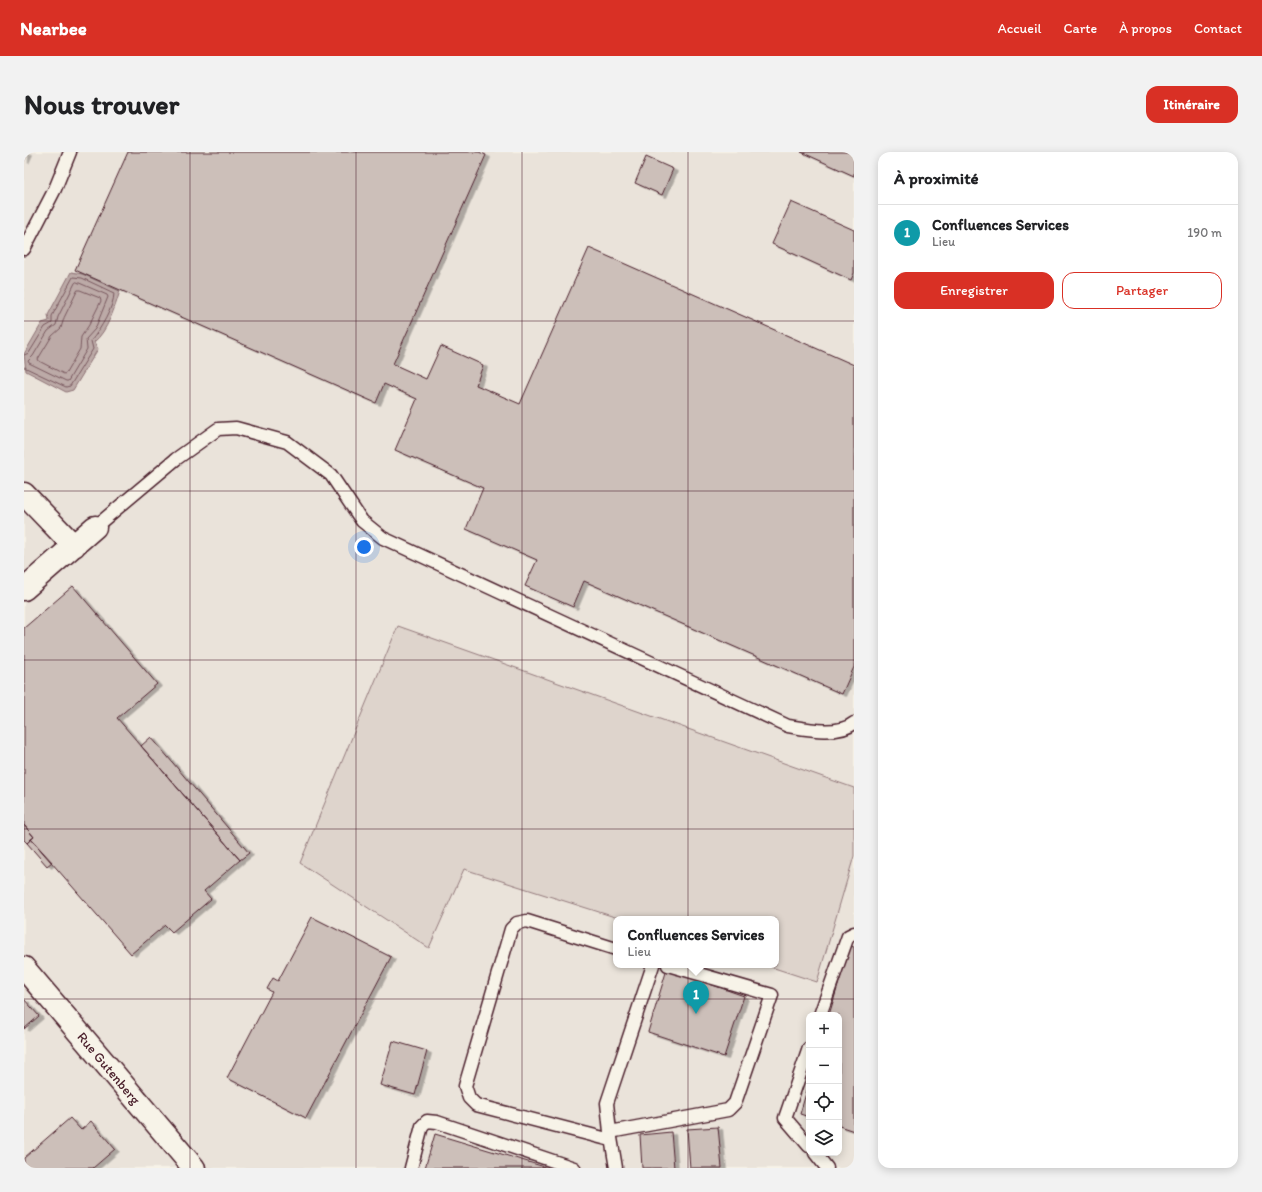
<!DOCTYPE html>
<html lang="fr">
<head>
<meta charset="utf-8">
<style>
  :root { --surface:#fff; --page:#f2f2f2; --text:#202124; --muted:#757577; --line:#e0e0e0; --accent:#d93025 }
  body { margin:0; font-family:Itim,sans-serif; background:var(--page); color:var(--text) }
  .controls { position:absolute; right:12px; bottom:12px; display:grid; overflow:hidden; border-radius:8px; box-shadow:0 2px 10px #0003 }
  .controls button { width:36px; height:36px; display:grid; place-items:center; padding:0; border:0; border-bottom:1px solid var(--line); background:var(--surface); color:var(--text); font:20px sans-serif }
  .you { position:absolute; left:340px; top:395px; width:14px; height:14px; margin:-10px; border:3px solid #fff; border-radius:50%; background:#1a73e8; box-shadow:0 0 0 6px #1a73e833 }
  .badge { display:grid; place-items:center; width:26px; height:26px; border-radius:50%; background:var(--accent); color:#fff; font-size:13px; font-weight:700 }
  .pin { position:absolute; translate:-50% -33px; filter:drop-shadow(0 1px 2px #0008) }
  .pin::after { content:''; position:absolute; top:21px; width:14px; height:12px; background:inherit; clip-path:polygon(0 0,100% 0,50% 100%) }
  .popup { position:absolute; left:589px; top:764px; width:166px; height:52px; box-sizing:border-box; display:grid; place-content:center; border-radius:8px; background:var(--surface); filter:drop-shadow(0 1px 3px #0005); font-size:13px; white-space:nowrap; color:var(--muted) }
  .popup b { font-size:15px; color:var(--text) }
  .popup::after { content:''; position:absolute; left:50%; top:100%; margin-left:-8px; border:8px solid transparent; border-top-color:var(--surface) }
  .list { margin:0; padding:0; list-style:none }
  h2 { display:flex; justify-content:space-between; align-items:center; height:52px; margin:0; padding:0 16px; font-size:17px }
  h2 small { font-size:13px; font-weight:400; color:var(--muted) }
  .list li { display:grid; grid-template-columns:26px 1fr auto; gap:12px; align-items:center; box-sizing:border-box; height:56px; padding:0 16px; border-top:1px solid var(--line) }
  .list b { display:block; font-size:15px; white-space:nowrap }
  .list p { margin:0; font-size:13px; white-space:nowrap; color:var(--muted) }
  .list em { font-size:13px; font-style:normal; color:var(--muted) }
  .actions { display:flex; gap:8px; padding:12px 16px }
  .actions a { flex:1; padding:9px 0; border:1px solid var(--accent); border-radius:12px; text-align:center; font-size:14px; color:var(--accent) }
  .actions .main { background:var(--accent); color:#fff }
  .icon { flex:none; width:22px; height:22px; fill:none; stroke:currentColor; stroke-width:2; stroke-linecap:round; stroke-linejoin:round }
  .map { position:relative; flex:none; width:830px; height:1016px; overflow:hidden; border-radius:12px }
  header { display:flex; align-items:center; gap:24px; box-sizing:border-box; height:56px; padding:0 20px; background:var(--accent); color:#fff }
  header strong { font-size:19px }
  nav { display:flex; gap:22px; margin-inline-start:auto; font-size:14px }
  .intro { display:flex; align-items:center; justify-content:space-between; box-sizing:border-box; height:96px; padding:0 24px }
  h1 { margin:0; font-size:28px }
  .button { padding:10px 18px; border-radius:12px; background:var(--accent); color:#fff; font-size:14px; font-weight:700 }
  main { display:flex; gap:24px; padding:0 24px }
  aside { flex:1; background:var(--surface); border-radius:12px; box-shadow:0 2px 10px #0003 }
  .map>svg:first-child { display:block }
  .built { fill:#eae3da; fill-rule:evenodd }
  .green { fill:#ded4cc; stroke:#947a7c }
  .water { fill:#bcaaa7; stroke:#8e7275 }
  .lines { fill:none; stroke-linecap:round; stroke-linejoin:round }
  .shore { stroke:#78575d; stroke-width:1 }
  .building { fill:#ccbfb9; stroke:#4a1f2b; filter:url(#shadow) }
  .service-casing { stroke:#4a1f2b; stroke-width:15 }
  .minor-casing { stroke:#4a1f2b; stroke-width:25 }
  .service { stroke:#f7f3e8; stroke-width:12 }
  .minor { stroke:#f7f3e8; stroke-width:22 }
  .grid { fill:none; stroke:#4a1f2b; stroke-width:1; stroke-opacity:0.55 }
  .labels { text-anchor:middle; stroke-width:4; stroke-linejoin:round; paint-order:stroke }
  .street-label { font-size:14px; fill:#4a1f2b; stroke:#f7f3e8 }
</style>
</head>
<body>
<header>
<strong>Nearbee</strong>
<nav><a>Accueil</a><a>Carte</a><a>À propos</a><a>Contact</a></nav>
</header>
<div class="intro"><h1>Nous trouver</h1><a class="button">Itinéraire</a></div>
<main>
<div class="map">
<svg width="830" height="1016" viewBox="0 0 830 1016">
  <defs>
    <filter id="shadow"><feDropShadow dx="4.5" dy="2.5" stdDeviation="0" flood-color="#0004"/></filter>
  </defs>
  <rect width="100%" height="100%" fill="#f7f3e8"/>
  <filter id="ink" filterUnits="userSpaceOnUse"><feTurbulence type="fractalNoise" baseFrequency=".025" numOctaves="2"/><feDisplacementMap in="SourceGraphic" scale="8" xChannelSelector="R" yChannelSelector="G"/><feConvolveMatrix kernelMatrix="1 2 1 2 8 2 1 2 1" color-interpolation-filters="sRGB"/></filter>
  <g filter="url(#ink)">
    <!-- built -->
    <path class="built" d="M0,0H830V1016H0ZM592,767H752V813H592ZM785,863H815V1001H785Z"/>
    <!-- green -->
    <path class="green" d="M374,474L830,636V704L793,830L741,813H752V767H597L440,717L405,796L276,711Z"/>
    <!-- water -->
    <path class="water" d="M47,120L59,122L96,139C91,155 83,180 70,190L74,197L49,238L42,240L2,219L0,202L18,171L25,169L24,163Z"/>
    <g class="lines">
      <!-- shore -->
      <path class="shore" d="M53,130L83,143L84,145L71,177L62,187L63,197L44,229H42L5,211L4,209L9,204L24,179L32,173L34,165L51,131Z
        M54,138H56L76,146L77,149L65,173L57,185L56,197L42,221L40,222L15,209L14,207L28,184L37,176L40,166Z
        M0,203L5,201L21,175L28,171V164L49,125L58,126L90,141C90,155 76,178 67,189L69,197L46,234L42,235L0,215"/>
    </g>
    <!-- building -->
    <path class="building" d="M0,0H4L0,9Z
      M104,0H455L462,3L369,212L402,227L417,194L459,213L452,233L496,252L565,96L830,213V515L818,542L560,429L549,455L501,434L513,408L442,377L459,336L371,298L393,247L360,232L352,251L51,118Z
      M777,0H830V24Z
      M622,5L649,17L638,43L611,31Z
      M767,50L830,78V121L827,128L748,92Z
      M49,434L133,532L93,566L216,708L180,739L187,747L148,780L141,773L107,802L7,687L10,685L0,673V476Z
      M127,585L225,701L216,708L117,594Z
      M0,673L10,685L3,691L0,688Z
      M7,687L28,710L23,714L3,691Z
      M288,765L367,805L282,966L203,926L248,840L243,837L249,826L254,829Z
      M826,794L830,795V979L815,974V863H805Z
      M643,817L720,844L700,905L624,880Z
      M0,847L15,864L0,877Z
      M369,889L403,899L391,943L356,933Z
      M785,931V965L776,962Z
      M46,966L57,978L67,969L91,997L69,1016H0V1006Z
      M694,975L698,1016H666L663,977Z
      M647,980L650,1016H618L616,983Z
      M411,982L524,1016H401Z"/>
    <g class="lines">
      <!-- service casing -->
      <g class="service-casing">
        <path id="service" d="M0,97L31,37L46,0
          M71,375L152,307L194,277L212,276L263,290L307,323L338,369L359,386L764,574C782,577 815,584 830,571
          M796,863L824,784L830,781
          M785,896L761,966L785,994
          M586,980L704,958L711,951L748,843L644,813
          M587,988L452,953L445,946L441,934L487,777L493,771L503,769L592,797
          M791,1001L803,1016
          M387,1016L398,974L403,969L413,970L550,1016
          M592,1016L586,980L583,951L629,813"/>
      </g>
      <!-- minor casing -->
      <g class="minor-casing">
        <path id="minor" d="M0,342L50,394
          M0,437L71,375
          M0,816L170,1016"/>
      </g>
      <!-- service -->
      <use href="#service" class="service"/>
      <!-- minor -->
      <use href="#minor" class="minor"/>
    </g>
  </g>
  <!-- grid -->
  <path class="grid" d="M166,0V1016M332,0V1016M498,0V1016M664,0V1016M0,169H830M0,339H830M0,508H830M0,677H830M0,847H830"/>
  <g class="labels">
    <!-- street labels -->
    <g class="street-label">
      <text transform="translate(85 916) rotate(50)" y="5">Rue Gutenberg</text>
    </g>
  </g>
</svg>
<div class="controls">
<button>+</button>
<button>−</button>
<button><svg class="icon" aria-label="locate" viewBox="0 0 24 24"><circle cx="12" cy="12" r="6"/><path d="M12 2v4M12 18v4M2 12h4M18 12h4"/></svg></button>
<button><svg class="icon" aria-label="layers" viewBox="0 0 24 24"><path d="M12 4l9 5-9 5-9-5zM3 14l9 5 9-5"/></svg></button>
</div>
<div class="you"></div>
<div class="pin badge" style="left:672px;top:862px;background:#0f9aa8">1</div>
<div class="popup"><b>Confluences Services</b>Lieu</div>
</div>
<aside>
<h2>À proximité<small></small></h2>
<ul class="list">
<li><span class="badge" style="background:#0f9aa8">1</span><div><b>Confluences Services</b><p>Lieu</p></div><em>190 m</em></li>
</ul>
<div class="actions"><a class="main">Enregistrer</a><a>Partager</a></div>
</aside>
</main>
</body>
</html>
